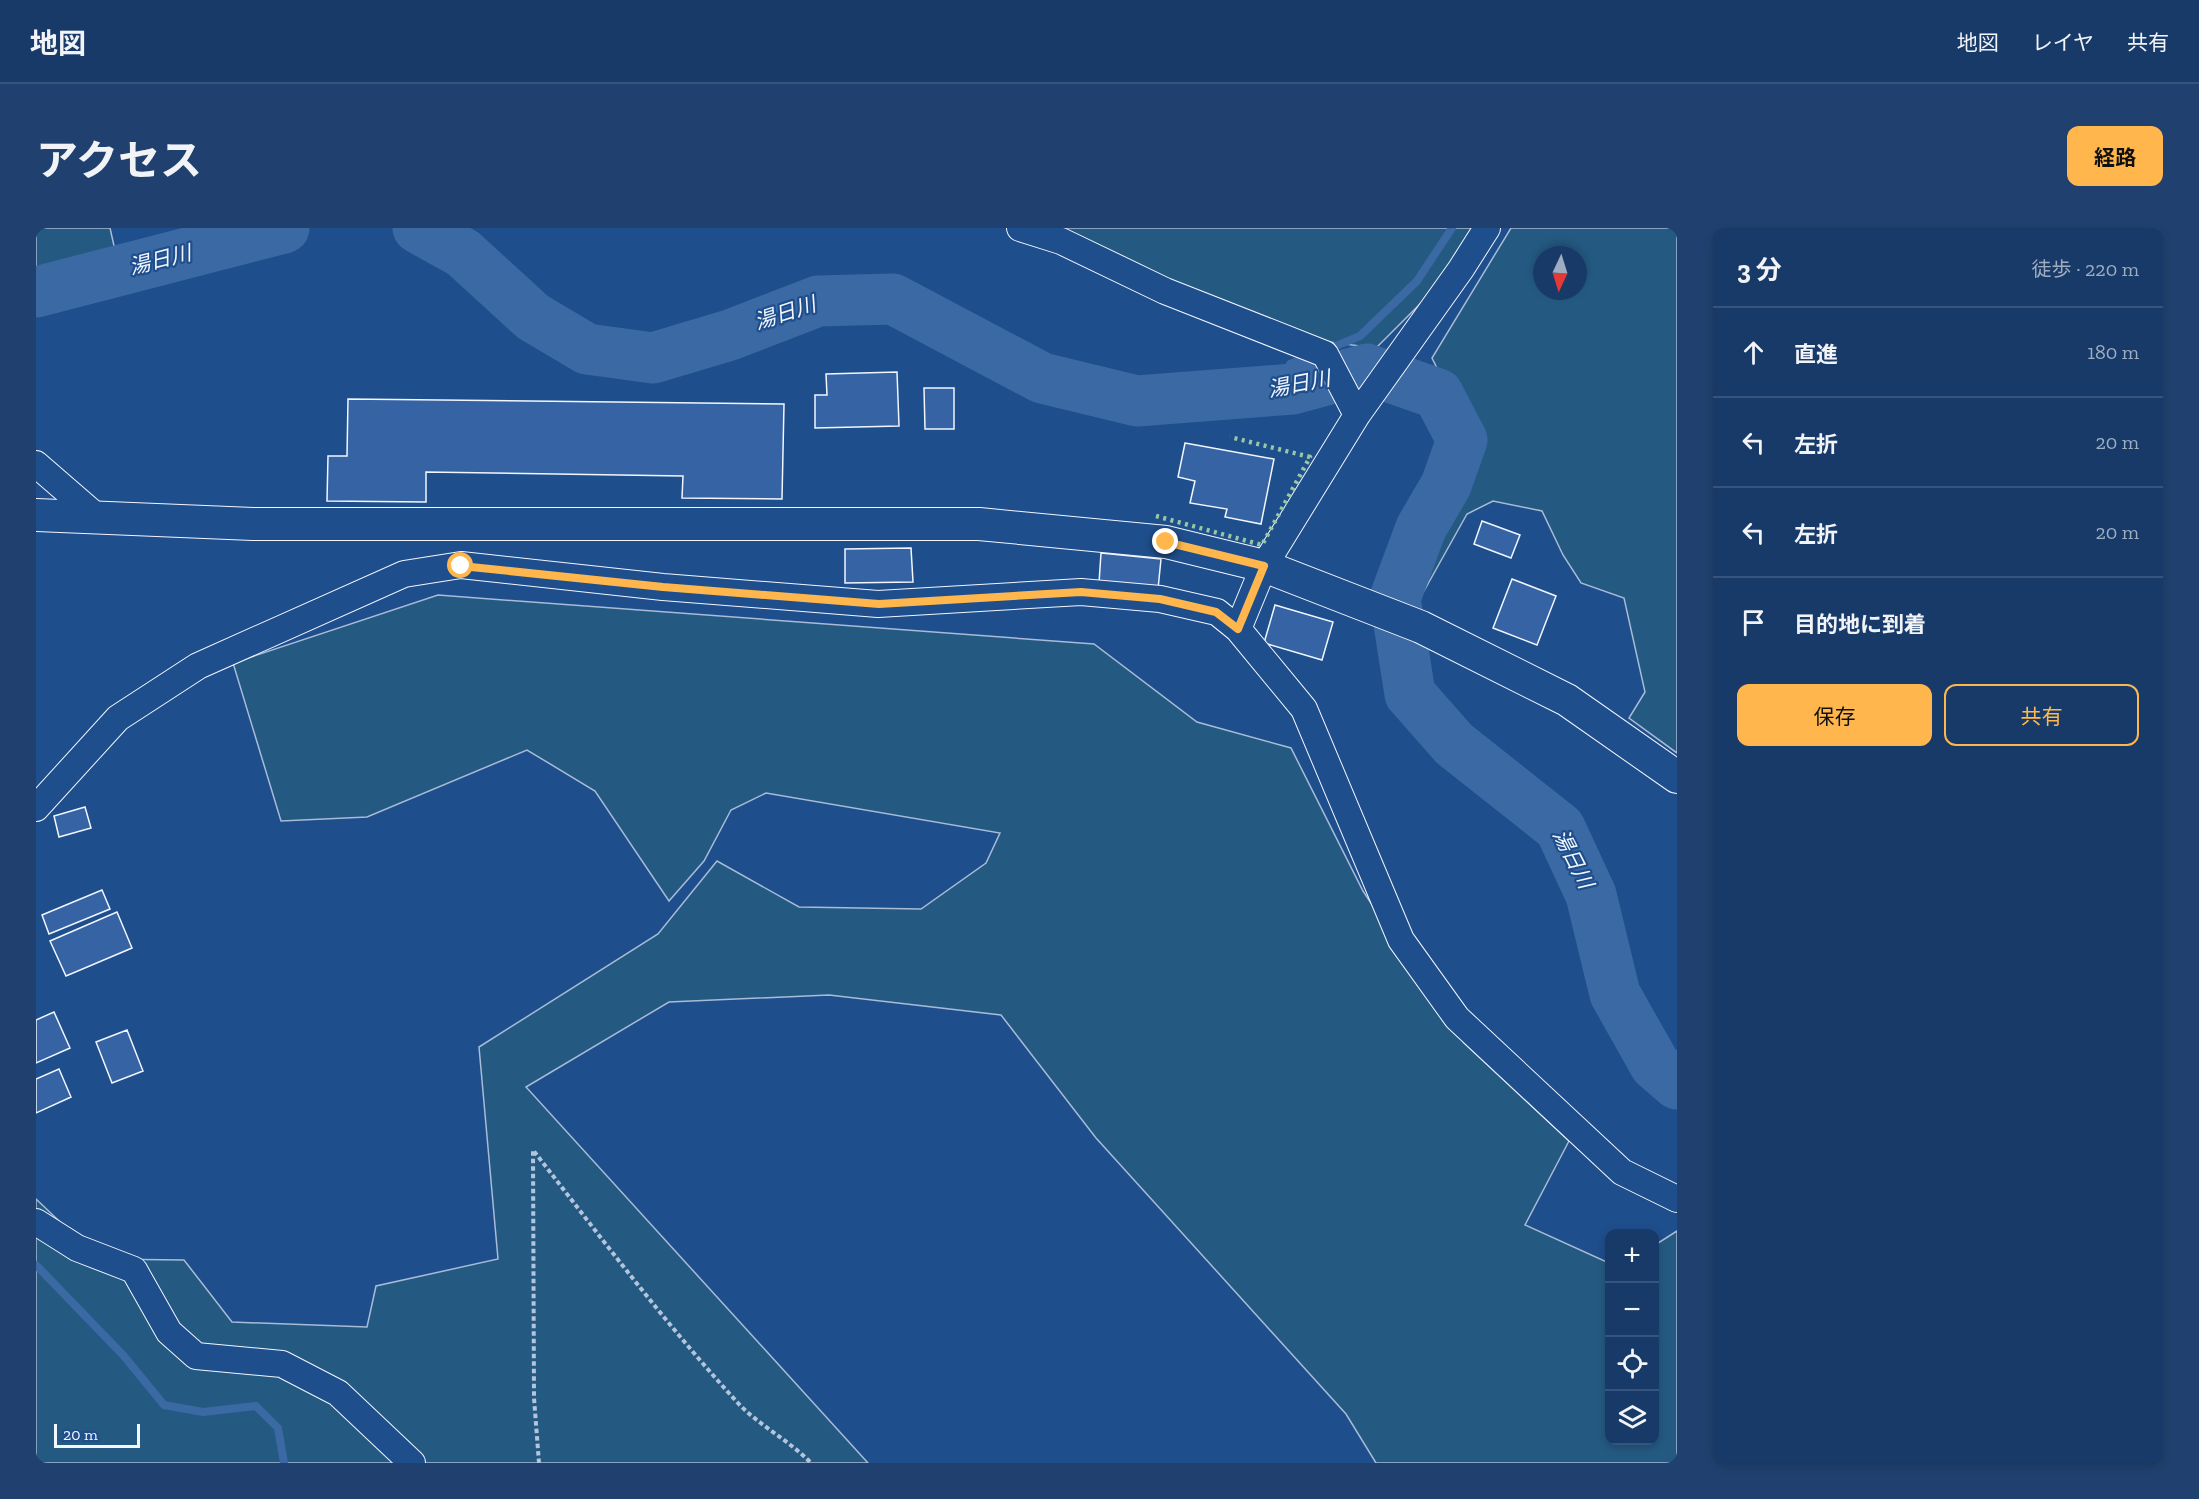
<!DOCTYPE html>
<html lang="ja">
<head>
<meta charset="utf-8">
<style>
  :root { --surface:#173a69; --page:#20416f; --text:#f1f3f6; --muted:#9eadc0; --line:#36547d; --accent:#ffb74d }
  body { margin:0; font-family:"Zilla Slab","Noto Sans JP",serif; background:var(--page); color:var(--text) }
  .controls { position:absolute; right:18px; bottom:18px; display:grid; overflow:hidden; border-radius:12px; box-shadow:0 3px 9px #0003 }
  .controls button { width:54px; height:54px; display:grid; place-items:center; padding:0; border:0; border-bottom:2px solid var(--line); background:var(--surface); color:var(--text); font:30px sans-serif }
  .compass { position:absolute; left:1497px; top:18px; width:54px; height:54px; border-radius:50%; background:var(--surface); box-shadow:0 3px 9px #0003; rotate:184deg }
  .scale { position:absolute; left:18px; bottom:15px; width:86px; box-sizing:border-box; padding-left:6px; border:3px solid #f2f6ff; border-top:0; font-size:16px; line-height:21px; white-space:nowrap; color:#f2f6ff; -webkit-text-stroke:4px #1f4e8c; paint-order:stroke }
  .stop { position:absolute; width:18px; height:18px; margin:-14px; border:4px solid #ffb74d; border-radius:50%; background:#fff }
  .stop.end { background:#ffb74d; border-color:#fff; box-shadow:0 2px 6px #0008 }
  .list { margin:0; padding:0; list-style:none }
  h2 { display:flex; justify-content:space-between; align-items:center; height:78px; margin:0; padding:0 24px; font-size:26px }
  h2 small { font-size:20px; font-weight:400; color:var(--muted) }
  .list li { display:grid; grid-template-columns:39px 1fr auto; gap:18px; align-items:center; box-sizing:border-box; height:90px; padding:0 24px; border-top:2px solid var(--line) }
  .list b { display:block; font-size:22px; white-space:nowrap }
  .list em { font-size:20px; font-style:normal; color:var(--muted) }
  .actions { display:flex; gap:12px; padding:18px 24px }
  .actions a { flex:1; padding:14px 0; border:2px solid var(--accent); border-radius:12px; text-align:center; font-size:21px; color:var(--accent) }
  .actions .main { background:var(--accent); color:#111 }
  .icon { flex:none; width:33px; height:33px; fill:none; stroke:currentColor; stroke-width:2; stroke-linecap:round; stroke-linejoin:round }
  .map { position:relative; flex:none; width:1641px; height:1235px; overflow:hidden; border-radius:12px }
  header { display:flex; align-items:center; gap:36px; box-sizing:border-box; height:84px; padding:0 30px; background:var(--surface); border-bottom:2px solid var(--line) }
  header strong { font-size:28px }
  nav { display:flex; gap:33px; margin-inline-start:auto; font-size:21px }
  .intro { display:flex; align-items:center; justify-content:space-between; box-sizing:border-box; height:144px; padding:0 36px }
  h1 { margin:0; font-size:42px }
  .button { padding:15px 27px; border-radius:12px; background:var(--accent); color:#111; font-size:21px; font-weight:700 }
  main { display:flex; gap:36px; padding:0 36px }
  aside { flex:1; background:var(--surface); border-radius:12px; box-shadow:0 3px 9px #0003 }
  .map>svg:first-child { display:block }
  .green { fill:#245a82; stroke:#a8bbd7; stroke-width:1.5; fill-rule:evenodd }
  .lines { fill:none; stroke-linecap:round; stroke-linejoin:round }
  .stream { stroke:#3b69a3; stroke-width:8 }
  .river { stroke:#3b69a3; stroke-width:51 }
  .building { fill:#3563a3; stroke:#f2f6ff; stroke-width:1.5 }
  .minor-casing { stroke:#f2f6ff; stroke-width:28 }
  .tertiary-casing { stroke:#f2f6ff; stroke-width:34 }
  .path { stroke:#b3c4dc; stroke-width:4; stroke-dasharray:4.5 3; stroke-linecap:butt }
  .minor { stroke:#1f4e8c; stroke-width:26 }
  .tertiary { stroke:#1f4e8c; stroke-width:32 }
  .hedge { stroke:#97c8a6; stroke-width:4.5; stroke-dasharray:3 4.5; stroke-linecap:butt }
  .route { stroke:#ffb74d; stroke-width:8 }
  .labels { text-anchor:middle; stroke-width:4.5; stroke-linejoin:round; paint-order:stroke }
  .water-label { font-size:21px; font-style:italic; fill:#f2f6ff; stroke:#1f4e8c }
</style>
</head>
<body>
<header>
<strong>地図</strong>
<nav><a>地図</a><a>レイヤ</a><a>共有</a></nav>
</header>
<div class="intro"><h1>アクセス</h1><a class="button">経路</a></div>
<main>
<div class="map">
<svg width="1641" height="1235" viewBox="0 0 1641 1235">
  <rect width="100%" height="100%" fill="#1f4e8c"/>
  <!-- green -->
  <path class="green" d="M0,0H74L81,31L0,51Z
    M981,0H1449L1437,23L1340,120L1245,108Z
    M1475,0H1641V525L1593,490L1609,464L1588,370L1545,355L1527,327L1506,283L1457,273L1431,286L1388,363L1384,335L1433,205L1396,130ZM1506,27H1542V63H1506Z
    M402,367L1058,416L1161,494L1255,520L1327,663L1428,815L1533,913L1489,997L1573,1035L1574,1212H1618L1619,1017L1641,1003V1235H1340L1310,1186L1060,910L965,787L793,767L633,774L490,859L832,1235H0V971L63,1031L148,1032L196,1094L331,1099L340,1058L462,1031L443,819L622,706L681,633L763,679L885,681L950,635L964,605L730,565L695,582L668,633L633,673L559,563L491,522L331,589L245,593L197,435Z"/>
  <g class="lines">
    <!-- stream -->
    <path class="stream" d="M1290,122L1324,108L1381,53L1416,0
      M1257,161L1254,136L1275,128
      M0,1037L87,1127L128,1177L167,1184L220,1178L242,1200L248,1235"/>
    <!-- river -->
    <path class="river" d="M382,0L427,25L497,89L551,121L617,130L694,107L782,73L857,71L1006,150L1101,173L1257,161L1331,141L1402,166L1426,212L1410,257L1385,300L1359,370L1374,466L1418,516L1524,600L1555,667L1579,766L1619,837L1641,856
      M0,64L248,0"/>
  </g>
  <!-- building -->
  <path class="building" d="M861,144L863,198L779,200V167H791L790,146Z
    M888,160H918V201H889Z
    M312,171L748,176L746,271L646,270L647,248L390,244V274L291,273L292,228H311Z
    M1149,215L1238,231L1225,296L1189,289L1191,281L1154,275L1159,253L1142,249Z
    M1446,293L1484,307L1475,330L1438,316Z
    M875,320L877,354L809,355V321Z
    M1065,325L1125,331L1122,361L1063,355Z
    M1476,351L1520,368L1501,417L1457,400Z
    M1239,377L1297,394L1286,432L1228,415Z
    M49,579L55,600L23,609L18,588Z
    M66,662L74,681L13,706L6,687Z
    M81,684L96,720L30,748L14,713Z
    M18,784L34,820L0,835V792Z
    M91,802L107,843L76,855L60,814Z
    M23,841L35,869L0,885V851Z"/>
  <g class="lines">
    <!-- minor casing -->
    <g class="minor-casing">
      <path id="minor" d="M984,0L1025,13L1129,63L1289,126L1321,187
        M0,236L60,288
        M1202,401L1228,338L1321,187L1425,41L1451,0
        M0,580L82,490L162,438L368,346L425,337L627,359L842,376L1045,364L1124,371L1181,384L1202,401L1268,481L1365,712L1421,790L1586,944L1641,971
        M0,994L41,1020L98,1042L133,1104L160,1128L246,1136L302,1165L376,1235"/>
    </g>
    <!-- tertiary casing -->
    <g class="tertiary-casing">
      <path id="tertiary" d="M0,287L217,296H943L1130,314L1228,338L1385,399L1531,472L1641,549"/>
    </g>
    <!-- path -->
    <path class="path" d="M503,1235L498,1170L497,922C563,1007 628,1094 701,1174C722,1197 753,1212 775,1235"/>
    <!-- minor -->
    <use href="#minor" class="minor"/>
    <!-- tertiary -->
    <use href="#tertiary" class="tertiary"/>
    <!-- hedge -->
    <path class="hedge" d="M1120,288L1226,317L1274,229L1194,209"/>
  </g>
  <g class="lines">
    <!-- route -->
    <path class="route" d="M425,338L627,359L843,376L1045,364L1124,371L1180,384L1202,401L1228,338L1130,314"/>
  </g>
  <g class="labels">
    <!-- water labels -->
    <g class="water-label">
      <text transform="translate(124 32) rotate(-14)" y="7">湯日川</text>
      <text transform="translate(749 85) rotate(-18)" y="7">湯日川</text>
      <text transform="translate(1263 156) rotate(-11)" y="7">湯日川</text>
      <text transform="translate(1537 631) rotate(63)" y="7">湯日川</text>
    </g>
  </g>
</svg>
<div class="controls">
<button>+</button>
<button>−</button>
<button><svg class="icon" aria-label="locate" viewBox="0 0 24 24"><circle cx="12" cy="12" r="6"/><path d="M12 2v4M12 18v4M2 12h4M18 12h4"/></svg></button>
<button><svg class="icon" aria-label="layers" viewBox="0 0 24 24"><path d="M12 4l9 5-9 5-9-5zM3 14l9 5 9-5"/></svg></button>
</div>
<svg class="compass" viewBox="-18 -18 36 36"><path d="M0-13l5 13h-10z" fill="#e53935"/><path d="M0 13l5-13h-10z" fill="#9eadc0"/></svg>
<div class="scale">20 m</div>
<div class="stop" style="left:425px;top:338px"></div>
<div class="stop end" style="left:1130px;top:314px"></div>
</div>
<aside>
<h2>3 分<small>徒歩 · 220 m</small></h2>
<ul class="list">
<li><svg class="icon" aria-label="ahead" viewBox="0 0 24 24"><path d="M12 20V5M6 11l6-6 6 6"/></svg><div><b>直進</b></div><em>180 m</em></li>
<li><svg class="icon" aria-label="left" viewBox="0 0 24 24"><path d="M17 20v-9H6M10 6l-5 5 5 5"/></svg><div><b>左折</b></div><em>20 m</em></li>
<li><svg class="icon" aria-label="left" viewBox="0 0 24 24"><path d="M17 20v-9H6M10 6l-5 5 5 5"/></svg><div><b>左折</b></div><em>20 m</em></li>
<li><svg class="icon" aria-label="arrive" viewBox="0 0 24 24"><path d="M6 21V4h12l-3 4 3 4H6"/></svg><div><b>目的地に到着</b></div></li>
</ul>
<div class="actions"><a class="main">保存</a><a>共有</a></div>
</aside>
</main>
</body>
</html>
